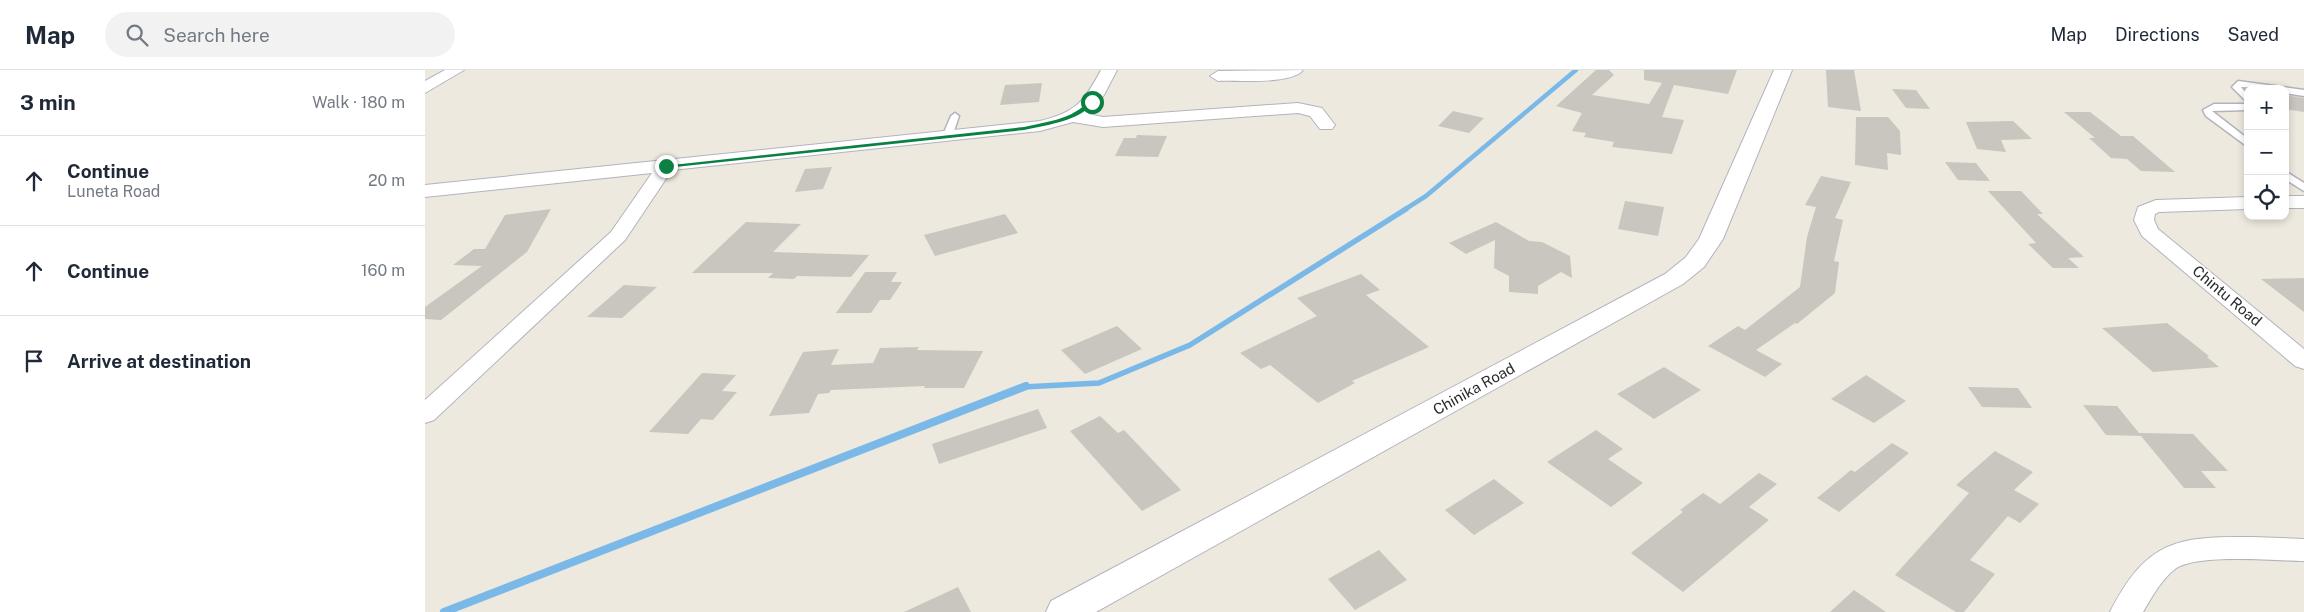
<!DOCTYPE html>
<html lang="en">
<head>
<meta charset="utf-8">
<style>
  :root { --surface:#fff; --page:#f2f2f3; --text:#1f2937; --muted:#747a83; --line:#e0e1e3 }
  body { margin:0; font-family:"Public Sans",sans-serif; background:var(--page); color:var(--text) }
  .controls { position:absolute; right:15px; top:15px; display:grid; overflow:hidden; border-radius:10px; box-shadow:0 2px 8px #0003 }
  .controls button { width:45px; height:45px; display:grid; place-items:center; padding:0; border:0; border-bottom:1px solid var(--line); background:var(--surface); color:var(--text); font:25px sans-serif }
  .stop { position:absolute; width:15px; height:15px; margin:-11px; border:4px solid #0b8043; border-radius:50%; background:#fff }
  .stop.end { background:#0b8043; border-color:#fff; box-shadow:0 1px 5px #0008 }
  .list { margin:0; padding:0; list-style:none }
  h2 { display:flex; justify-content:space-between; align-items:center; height:65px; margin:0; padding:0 20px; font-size:21px }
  h2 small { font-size:16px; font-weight:400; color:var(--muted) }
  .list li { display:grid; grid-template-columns:32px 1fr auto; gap:15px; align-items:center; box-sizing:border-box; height:90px; padding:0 20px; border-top:1px solid var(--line) }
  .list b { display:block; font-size:19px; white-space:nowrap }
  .list p { margin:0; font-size:16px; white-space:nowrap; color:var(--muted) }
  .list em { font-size:16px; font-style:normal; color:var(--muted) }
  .icon { flex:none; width:28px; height:28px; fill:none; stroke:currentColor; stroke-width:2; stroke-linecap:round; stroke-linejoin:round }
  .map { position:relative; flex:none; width:1879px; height:542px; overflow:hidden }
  header { display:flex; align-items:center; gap:30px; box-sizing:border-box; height:70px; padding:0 25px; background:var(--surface); border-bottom:1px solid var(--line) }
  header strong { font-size:24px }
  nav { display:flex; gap:28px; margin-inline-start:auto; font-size:18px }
  .search { width:350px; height:45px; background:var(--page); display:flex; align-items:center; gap:12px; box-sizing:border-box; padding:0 18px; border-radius:28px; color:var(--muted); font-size:19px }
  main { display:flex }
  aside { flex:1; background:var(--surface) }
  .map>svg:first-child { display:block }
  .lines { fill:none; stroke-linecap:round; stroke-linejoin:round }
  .stream-far2 { stroke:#7ab8e7; stroke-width:4.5 }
  .stream-far1 { stroke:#7ab8e7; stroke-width:5.5 }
  .stream { stroke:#7ab8e7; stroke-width:8 }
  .building { fill:#c8c6bf }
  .lane-casing { stroke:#b3b3be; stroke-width:3 }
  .street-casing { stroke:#b3b3be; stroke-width:2 }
  .secondary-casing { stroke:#b3b3be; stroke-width:2 }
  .lane { fill:#fff; fill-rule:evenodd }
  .street { fill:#fff; fill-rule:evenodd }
  .secondary { fill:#fff; fill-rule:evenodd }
  .route { fill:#0b8043 }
  .labels { text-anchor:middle; stroke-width:4; stroke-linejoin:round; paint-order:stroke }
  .street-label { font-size:15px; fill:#2c2c2c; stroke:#fff }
</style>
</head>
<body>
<header>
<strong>Map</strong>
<div class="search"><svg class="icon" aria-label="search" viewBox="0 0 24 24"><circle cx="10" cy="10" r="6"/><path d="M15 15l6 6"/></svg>Search here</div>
<nav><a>Map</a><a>Directions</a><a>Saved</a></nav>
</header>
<main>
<aside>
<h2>3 min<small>Walk · 180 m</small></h2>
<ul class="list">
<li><svg class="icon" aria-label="ahead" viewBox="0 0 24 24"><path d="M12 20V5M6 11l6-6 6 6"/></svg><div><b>Continue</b><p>Luneta Road</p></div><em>20 m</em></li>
<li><svg class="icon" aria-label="ahead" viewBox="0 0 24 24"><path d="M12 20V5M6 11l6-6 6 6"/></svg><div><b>Continue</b></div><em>160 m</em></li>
<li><svg class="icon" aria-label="arrive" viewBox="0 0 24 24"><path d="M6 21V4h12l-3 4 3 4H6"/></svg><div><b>Arrive at destination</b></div></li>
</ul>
</aside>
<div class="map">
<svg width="1879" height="542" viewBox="0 0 1879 542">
  <rect width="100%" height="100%" fill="#ede9df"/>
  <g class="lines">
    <!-- stream-far2 -->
    <path class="stream-far2" d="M979,140L1001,126L1151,0"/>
    <!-- stream-far1 -->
    <path class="stream-far1" d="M598,317L674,313L765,275L981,139"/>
    <!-- stream -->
    <path class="stream" d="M19,542L601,316"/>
  </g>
  <!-- building -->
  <path class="building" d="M1171,0H1184L1189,5L1167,25L1224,34L1237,13L1219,10V0H1312L1303,24L1249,15L1237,47L1259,50L1247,84L1187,77L1189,72L1159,67L1161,63L1147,61L1157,43L1131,36Z
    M1401,0H1429L1436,41L1403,37Z
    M617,13L614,32L575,35L580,15Z
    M1467,19L1491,20L1505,39L1481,38Z
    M1860,25L1879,28V42L1860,39Z
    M1028,41L1059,48L1044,63L1013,56Z
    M1639,42H1665L1696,66H1708L1750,102L1716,101L1702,89L1686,88L1664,68H1670Z
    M1431,47H1463L1475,61L1476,85L1462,83L1463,100L1430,95Z
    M1588,51L1607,69L1576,70L1581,82L1552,79L1541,52Z
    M712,65L742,66L733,87L690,86L699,68H711Z
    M1520,92L1551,93L1565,111L1533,110Z
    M407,97L398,119L370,122L380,99Z
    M1396,106L1426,112L1410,148L1418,150L1409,191L1414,192L1410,223L1372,254L1370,253L1331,280L1357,294L1340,307L1283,276L1313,256L1320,260L1375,217L1382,167L1391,137L1380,135Z
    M1563,121H1596L1618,144H1612L1659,187L1643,188L1654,198H1628L1603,174L1611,173Z
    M1200,131L1239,137L1233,166L1193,159Z
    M126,139L102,182L16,250L0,249V237L57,196L28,195L49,179H60L80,145Z
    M580,144L593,163L510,186L499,165Z
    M321,152L376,154L348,182L444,185L426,207L372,206L369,209L343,208L348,203H267Z
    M1071,152L1104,171L1117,172L1145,186L1147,208L1136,202L1113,216V224L1084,222V206L1069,198L1070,170L1041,184L1024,173Z
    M440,202H472L466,212H477L465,230H455L446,243H411Z
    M936,204L955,220L941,225L1004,277L927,311L930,313L893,333L845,295L836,299L815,283L892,246L872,228Z
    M1879,208V242L1836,209Z
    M199,215L232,217L197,248L162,247Z
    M1742,253L1784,286L1782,287L1794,297L1728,302L1677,258Z
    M692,256L717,279L660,304L636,280Z
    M494,277L492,280L558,281L539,318H499L500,316L406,320L404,323L393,324L384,343L344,346L378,282L414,279L406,295L448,293L455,278Z
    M1239,297L1276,320L1229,349L1192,324Z
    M277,303L311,305L297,321L312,322L288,350L276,349L263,364L224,362Z
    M1441,305L1481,331L1449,353L1406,329Z
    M1543,317L1593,318L1607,338L1557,337Z
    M1658,335L1692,336L1714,363L1768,364L1803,401H1776L1791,418H1759L1716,366L1681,365Z
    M613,339L622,358L514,394L507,374Z
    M675,346L693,363L699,360L756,420L717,441L645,361Z
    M1171,360L1198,379L1183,389L1218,413L1186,437L1122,392Z
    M1467,373L1484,383L1414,442L1392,428L1426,400L1430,402Z
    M1570,381L1608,402L1589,420L1614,434L1595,453L1583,446L1545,490L1570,504L1539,542H1531L1470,505L1544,423L1531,415Z
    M1334,403L1352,414L1324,437L1344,450L1258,522L1206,483L1258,442L1255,440L1278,423L1295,434Z
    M1069,409L1099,433L1049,465L1020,440Z
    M954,480L982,510L930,540L903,509Z
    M533,517L546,542H479Z
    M1429,520L1461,542H1405Z"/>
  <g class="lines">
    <!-- lane casing -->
    <g class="lane-casing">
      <path id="lane" d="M1813,11L1879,20V26L1860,23V19L1816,17L1823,25V33L1807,17Z
        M1823,34V40L1787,41L1823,69V77L1781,46L1778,40L1789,34Z
        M530,43L534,46L527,67L525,69H519L517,67L526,46Z
        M1860,101L1879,113V121L1860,109Z"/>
    </g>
    <!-- street casing -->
    <g class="street-casing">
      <path id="street" d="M20,0H39L0,23V11Z
        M676,0H692L679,25L663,44L678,47L873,33L897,38L910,55L907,59H895L885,46L873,43L678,57L648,52L615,61L247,100L200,170L9,350L0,353V330L186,162L227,103L0,127V115L615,51C651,42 659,32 676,0Z
        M878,0C867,15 811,10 793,11L785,6L793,1Z
        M1860,126H1879V138H1860Z
        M1823,127V139L1734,142L1730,144L1729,150L1733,159L1879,279V299L1870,296L1717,166L1709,150L1713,137L1731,130Z
        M1828,467L1879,469V491C1849,491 1773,483 1750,499C1736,510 1727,527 1718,542H1685C1722,470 1752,466 1828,467Z"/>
    </g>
    <!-- secondary casing -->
    <g class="secondary-casing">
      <path id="secondary" d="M1349,0H1367L1298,169L1279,197L1258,214L671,542H621L626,531L1240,204L1261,187L1274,169Z"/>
    </g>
    <!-- lane -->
    <use href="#lane" class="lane"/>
    <!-- street -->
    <use href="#street" class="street"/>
    <!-- secondary -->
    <use href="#secondary" class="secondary"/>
  </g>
  <!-- route -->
  <path class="route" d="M665,30L670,32C652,52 625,54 599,60L241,98L238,96L599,57C625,51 646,50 665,30Z"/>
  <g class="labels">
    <!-- street labels -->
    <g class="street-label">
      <text transform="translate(1802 226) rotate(40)" y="5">Chintu Road</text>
      <text transform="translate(1049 319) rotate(-29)" y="5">Chinika Road</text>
    </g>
  </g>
</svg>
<div class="controls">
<button>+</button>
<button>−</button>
<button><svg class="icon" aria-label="locate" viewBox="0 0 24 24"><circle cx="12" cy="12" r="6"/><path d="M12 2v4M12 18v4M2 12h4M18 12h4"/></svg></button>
</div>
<div class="stop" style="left:667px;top:32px"></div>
<div class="stop end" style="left:241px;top:96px"></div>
</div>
</main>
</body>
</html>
